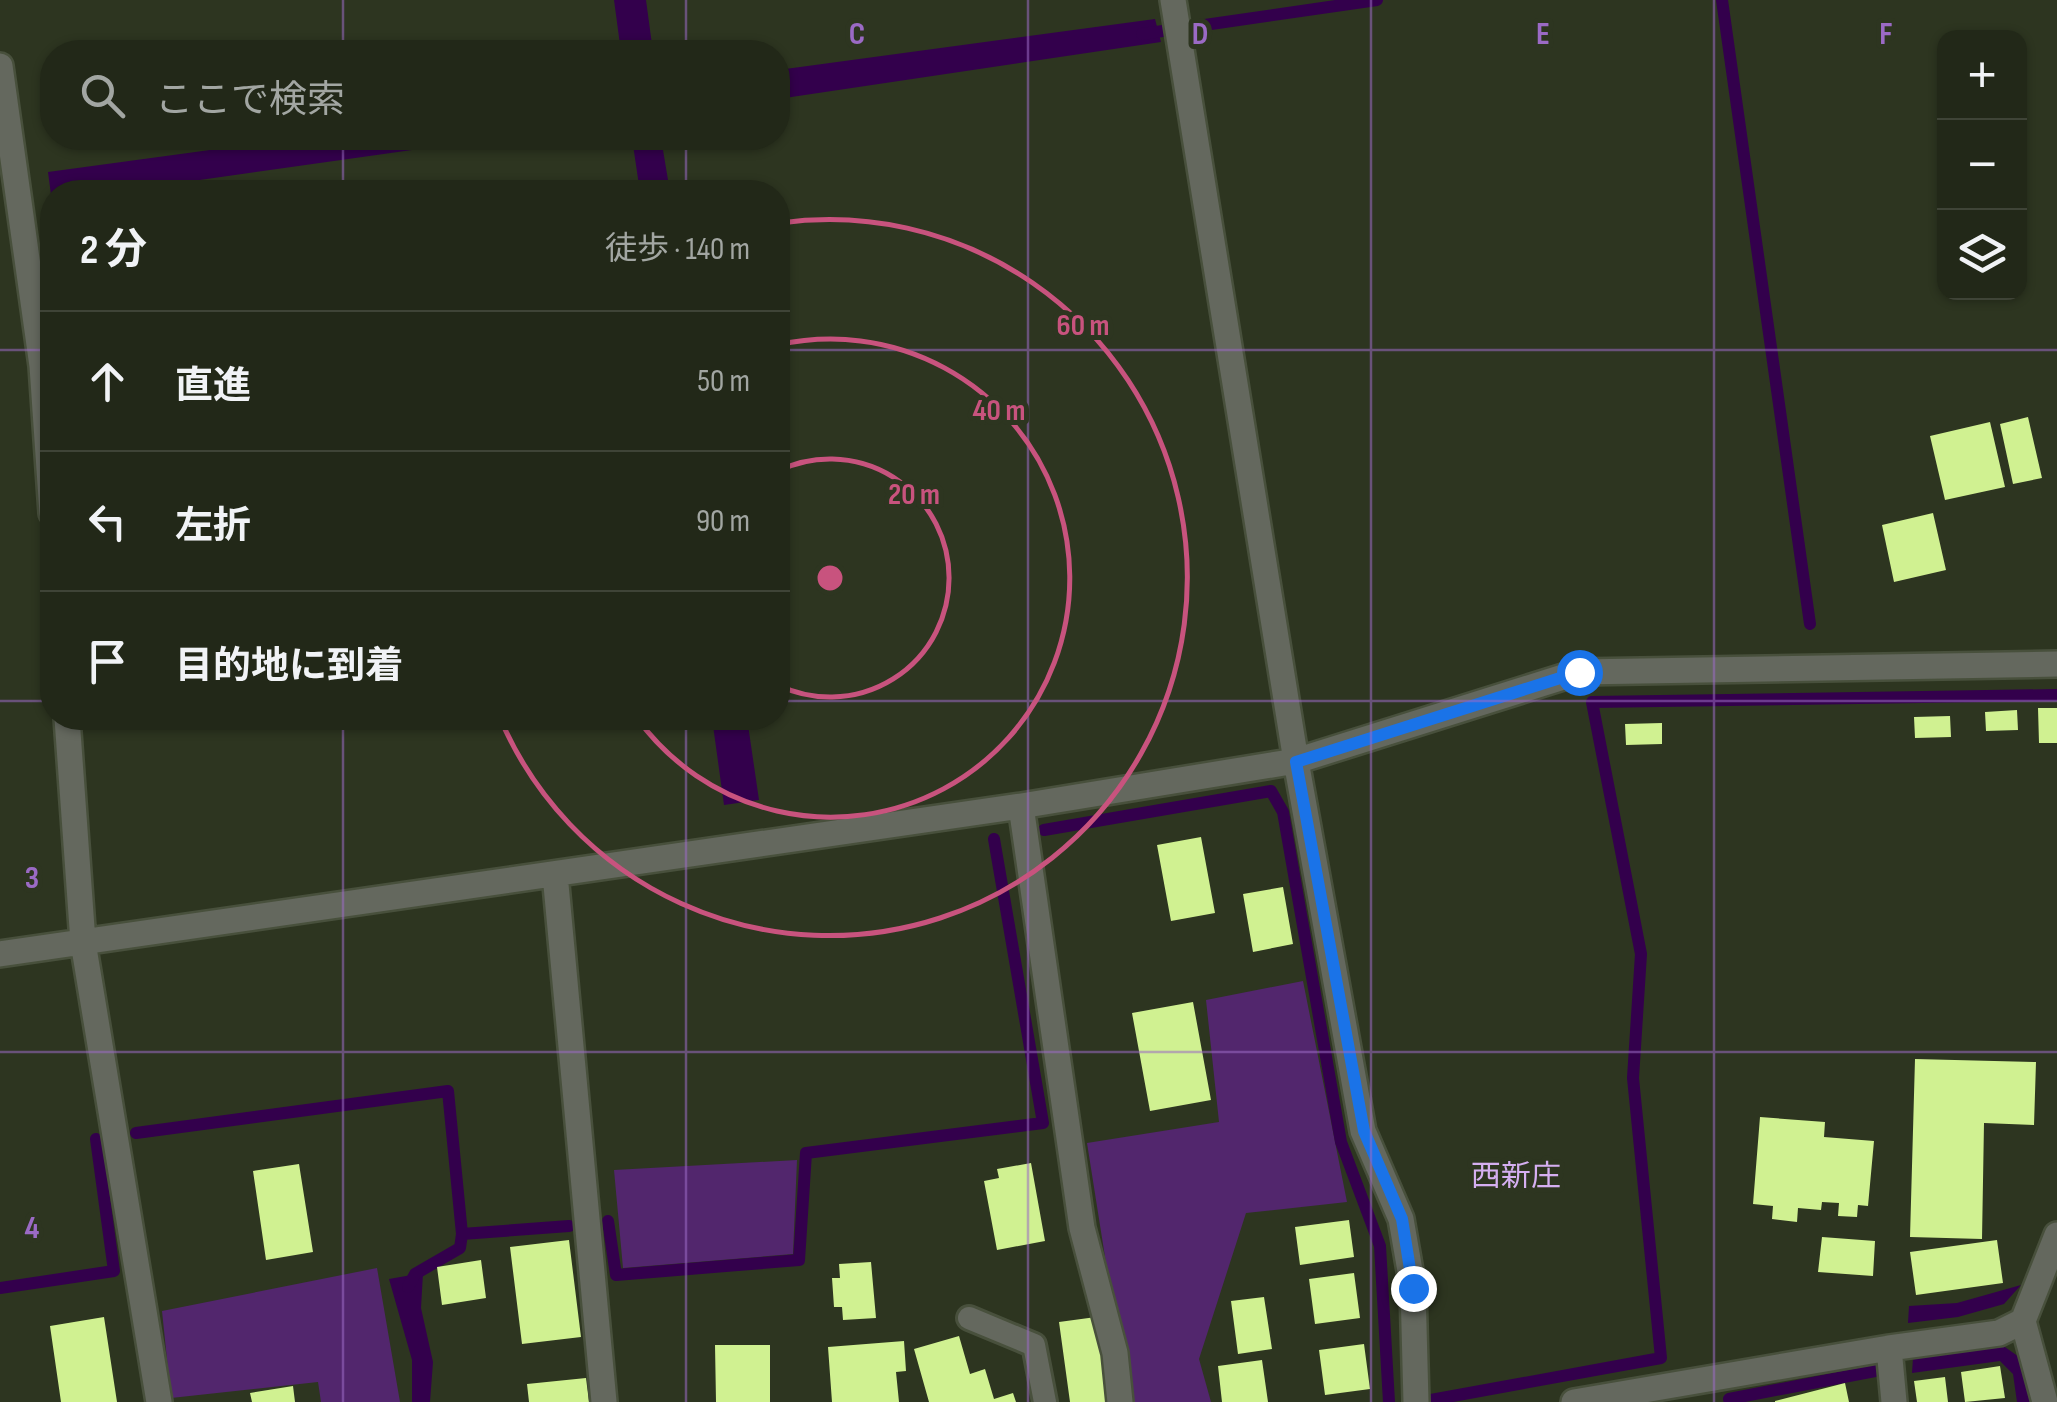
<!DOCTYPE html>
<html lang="ja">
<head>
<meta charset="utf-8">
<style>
  :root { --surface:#222818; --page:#2a3021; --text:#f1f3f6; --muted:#a2a6a2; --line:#3f4437 }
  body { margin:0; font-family:"Sofia Sans Condensed","Noto Sans JP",sans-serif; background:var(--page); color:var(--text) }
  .controls { position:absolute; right:30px; top:30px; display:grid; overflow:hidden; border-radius:20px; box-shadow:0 2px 8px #0004 }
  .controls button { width:90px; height:90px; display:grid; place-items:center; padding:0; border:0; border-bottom:2px solid var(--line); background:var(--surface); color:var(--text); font:50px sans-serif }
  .stop { position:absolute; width:30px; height:30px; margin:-22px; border:8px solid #1a73e8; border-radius:50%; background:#fff }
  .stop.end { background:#1a73e8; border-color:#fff; box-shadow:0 2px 10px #0008 }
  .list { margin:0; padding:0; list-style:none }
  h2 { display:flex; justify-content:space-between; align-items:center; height:130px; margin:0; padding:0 40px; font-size:42px }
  h2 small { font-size:32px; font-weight:400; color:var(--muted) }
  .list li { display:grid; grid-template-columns:65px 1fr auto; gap:30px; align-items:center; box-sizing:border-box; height:140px; padding:0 40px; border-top:2px solid var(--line) }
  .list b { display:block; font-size:38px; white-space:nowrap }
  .list em { font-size:32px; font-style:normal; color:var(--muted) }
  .icon { flex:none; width:55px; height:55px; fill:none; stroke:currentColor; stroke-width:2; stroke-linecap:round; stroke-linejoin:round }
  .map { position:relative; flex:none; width:2057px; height:1402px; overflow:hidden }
  .search { position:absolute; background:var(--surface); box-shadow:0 2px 8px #0004; left:40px; top:40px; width:750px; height:110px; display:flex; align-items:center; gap:25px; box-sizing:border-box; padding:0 35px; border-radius:40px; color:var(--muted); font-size:38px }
  .panel { position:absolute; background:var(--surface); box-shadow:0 2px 8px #0004; left:40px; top:180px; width:750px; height:550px; border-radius:40px }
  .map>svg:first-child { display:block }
  .green { fill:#52266d }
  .water { fill:#33004c }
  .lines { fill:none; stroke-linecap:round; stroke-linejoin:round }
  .stream { stroke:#33004c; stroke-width:12 }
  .building { fill:#d0f191 }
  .lane-casing { stroke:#48503c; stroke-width:28 }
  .street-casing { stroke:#48503c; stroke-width:30 }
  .lane { stroke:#64685e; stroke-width:22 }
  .street { stroke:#64685e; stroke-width:25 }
  .route { stroke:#1a73e8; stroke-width:12 }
  .grid { fill:none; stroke:#9b6ac5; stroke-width:2.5; stroke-opacity:0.55 }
  .ring { fill:none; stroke:#c8537e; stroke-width:5 }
  .labels { text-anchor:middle; stroke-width:10; stroke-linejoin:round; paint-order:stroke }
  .neighbourhood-label { font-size:30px; fill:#d5aff1; stroke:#2d3520 }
  .grid-label { font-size:32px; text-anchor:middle; font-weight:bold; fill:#9b6ac5; stroke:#2d3520; stroke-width:10; stroke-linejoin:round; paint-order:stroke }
  .centre { fill:#c8537e; stroke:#2d3520; stroke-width:5 }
  .ring-label { font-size:30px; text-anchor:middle; font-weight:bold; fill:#c8537e; stroke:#2d3520; stroke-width:10; stroke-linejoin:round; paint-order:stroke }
</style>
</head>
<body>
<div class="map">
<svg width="2057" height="1402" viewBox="0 0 2057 1402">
  <rect width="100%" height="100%" fill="#2d3520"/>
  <!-- green -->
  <path class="green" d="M1303,981L1347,1202L1246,1213L1199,1359L1211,1402H1128L1087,1143L1219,1122L1206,1000Z
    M797,1160L793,1254L623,1268L614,1170Z
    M377,1268L400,1402H321L318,1382L171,1398L162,1311Z"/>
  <!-- water -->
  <path class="water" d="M614,0H646L653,52H621Z
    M1155,19L1161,42L778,99V70Z
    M299,138H497L115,192H52V202L48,172Z
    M632,138H661L670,192H640Z
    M712,718H747L759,800L724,805Z
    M423,1273L421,1308L433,1362L430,1402H412V1360L389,1279Z
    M2021,1285L2004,1304L1958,1317L1908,1323L1909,1306L1957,1303Z
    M2002,1345L2022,1359L2034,1402H2017L2013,1374L2000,1361L1912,1373L1913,1358Z"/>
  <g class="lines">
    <!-- stream -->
    <path class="stream" d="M1722,0L1810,624
      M1142,34L1377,0
      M1044,830L1271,791L1283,812L1341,1142L1380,1246L1389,1402
      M136,1133L448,1091L462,1234L569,1226
      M608,1221L616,1275L799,1260L806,1153L1043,1123L994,839
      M408,1287L415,1274L460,1248L462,1234
      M0,1288L114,1271L96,1139
      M1431,1400L1661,1358L1633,1078L1641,954L1592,702L2057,695
      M1730,1402L1729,1399L1875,1371"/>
  </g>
  <!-- building -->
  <path class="building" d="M2028,417L2042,478L2013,484L2000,424Z
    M1990,422L2005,487L1945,500L1930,436Z
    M1933,513L1946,570L1894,582L1882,525Z
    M2038,708H2057V743H2039Z
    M2017,710L2018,730L1986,731L1985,712Z
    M1950,716L1951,737L1915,738L1914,717Z
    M1662,723V744L1626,745L1625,724Z
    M1201,837L1215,913L1171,921L1157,845Z
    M1283,887L1293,944L1253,952L1243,894Z
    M1193,1002L1211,1100L1150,1111L1132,1013Z
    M1915,1059L2036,1062L2034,1125L1984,1123L1982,1239L1910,1237Z
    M1760,1117L1825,1122L1824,1137L1874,1141L1868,1206L1858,1205L1857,1217L1838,1216L1839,1203L1822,1202L1821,1210L1798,1208L1797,1222L1772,1219L1773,1206L1753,1204Z
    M1031,1163L1045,1241L997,1250L984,1181L999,1178L997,1169Z
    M299,1164L313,1252L266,1260L253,1171Z
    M1349,1220L1354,1257L1300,1265L1295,1227Z
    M1822,1237L1875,1241L1873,1276L1818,1272Z
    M569,1240L581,1337L522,1344L510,1247Z
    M1997,1240L2003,1283L1916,1295L1910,1252Z
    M481,1260L486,1298L442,1305L437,1267Z
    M871,1262L876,1318L843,1320L842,1307H834L832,1278H840L839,1264Z
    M1354,1273L1360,1318L1315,1324L1309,1279Z
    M1264,1297L1272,1349L1238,1354L1231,1301Z
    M104,1317L117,1402H61L50,1326Z
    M1096,1317L1108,1402H1070L1059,1322Z
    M959,1336L970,1374L985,1369L994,1399L1013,1393L1016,1402H929L914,1349Z
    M904,1341L906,1371L896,1372L899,1402H832L828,1347Z
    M1364,1344L1370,1389L1325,1395L1319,1350Z
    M715,1345H770V1402H716Z
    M1262,1360L1268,1402H1222L1218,1366Z
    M2000,1366L2005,1398L1965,1402L1961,1372Z
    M1945,1377L1948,1402H1917L1914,1381Z
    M586,1378L589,1402H529L527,1384Z
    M1845,1383L1849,1402H1775V1401Z
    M293,1386L295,1402H252L250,1393Z"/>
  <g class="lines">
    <!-- lane casing -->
    <g class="lane-casing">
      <path id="lane" d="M969,1318L1034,1345L1045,1402"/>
    </g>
    <!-- street casing -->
    <g class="street-casing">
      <path id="street" d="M1173,0L1296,761L1363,1131L1401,1219L1413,1288L1416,1402
        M0,66L42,366L52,513
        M67,718L83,942L159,1402
        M1021,806L1082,1228L1115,1353L1120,1402
        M555,874L604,1402
        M0,954L1021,806L1296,761L1579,672L2057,664
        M2023,1321L2045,1402
        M1574,1402L1889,1348
        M1894,1402L1889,1348L1999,1333L2023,1321L2057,1235"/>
    </g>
    <!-- lane -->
    <use href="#lane" class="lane"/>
    <!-- street -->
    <use href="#street" class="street"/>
  </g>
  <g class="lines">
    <!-- route -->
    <path class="route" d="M1413,1288L1402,1219L1364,1131L1296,762L1579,672"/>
  </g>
  <!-- grid -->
  <path class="grid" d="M343,0V52M686,0V52M1028,0V1402M1371,0V1402M1714,0V1402M343,138V192M686,138V192M0,350H52M778,350H2057M0,701H52M778,701H2057M343,718V1402M686,718V1402M0,1052H2057"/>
  <!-- distance rings -->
  <g class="ring">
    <path d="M778 471A119 119 0 1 1 778 685"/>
    <path d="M778 345A239 239 0 1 1 637 718"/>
    <path d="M780 223A358 358 0 1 1 500 718"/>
  </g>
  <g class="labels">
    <!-- neighbourhood labels -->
    <g class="neighbourhood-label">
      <text x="1516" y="1186">西新庄</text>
    </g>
  </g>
  <g class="grid-label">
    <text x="857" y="44">C</text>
    <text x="1200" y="44">D</text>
    <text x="1543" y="44">E</text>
    <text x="1886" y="44">F</text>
    <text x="32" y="888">3</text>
    <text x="32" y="1238">4</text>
  </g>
  <circle cx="830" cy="578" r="15" class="centre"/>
  <g class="ring-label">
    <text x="1083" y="335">60 m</text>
    <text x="999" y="420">40 m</text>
    <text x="914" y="504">20 m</text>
  </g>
</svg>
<div class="controls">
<button>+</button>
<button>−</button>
<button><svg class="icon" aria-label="layers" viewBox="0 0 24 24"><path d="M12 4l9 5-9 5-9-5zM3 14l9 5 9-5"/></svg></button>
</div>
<div class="stop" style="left:1579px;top:672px"></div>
<div class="stop end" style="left:1413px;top:1288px"></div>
<div class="search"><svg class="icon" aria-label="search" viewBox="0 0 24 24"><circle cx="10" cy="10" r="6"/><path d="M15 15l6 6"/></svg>ここで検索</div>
<section class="panel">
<h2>2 分<small>徒歩 · 140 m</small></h2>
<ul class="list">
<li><svg class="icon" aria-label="ahead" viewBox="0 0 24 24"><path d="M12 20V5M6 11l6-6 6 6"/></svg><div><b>直進</b></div><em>50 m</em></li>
<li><svg class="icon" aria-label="left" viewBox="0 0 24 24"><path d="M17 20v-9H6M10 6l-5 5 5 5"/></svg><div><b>左折</b></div><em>90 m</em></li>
<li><svg class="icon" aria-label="arrive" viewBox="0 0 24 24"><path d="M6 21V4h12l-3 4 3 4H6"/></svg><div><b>目的地に到着</b></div></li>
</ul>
</section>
</div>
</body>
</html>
